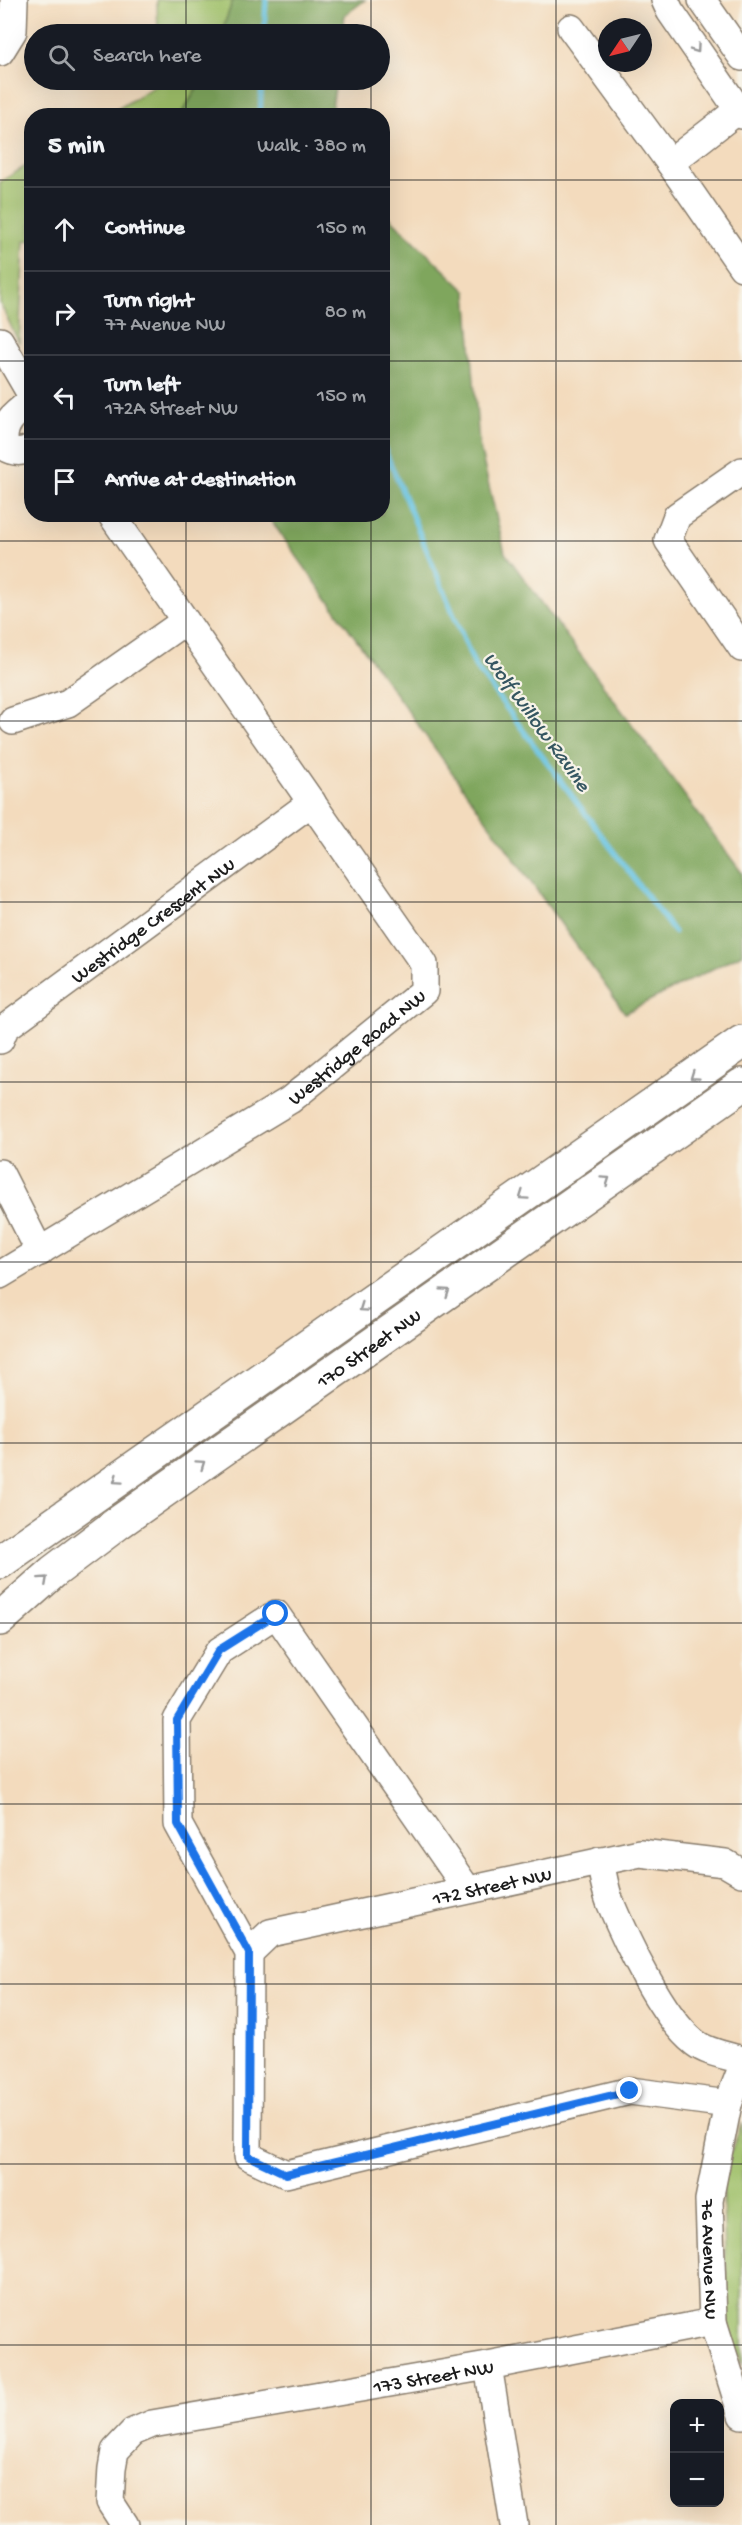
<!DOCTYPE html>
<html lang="en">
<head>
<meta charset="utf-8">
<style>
  :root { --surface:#171b24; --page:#242831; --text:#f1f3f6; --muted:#9ea1a6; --line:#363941 }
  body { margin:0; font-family:"Gochi Hand",sans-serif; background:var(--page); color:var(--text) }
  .controls { position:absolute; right:18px; bottom:18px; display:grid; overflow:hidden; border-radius:12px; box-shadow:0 6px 24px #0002 }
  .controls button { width:54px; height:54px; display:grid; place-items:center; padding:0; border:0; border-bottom:2px solid var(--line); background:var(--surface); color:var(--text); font:30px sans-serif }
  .compass { position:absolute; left:598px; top:18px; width:54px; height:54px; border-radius:50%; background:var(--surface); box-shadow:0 6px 24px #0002; rotate:235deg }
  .stop { position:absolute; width:18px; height:18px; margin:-14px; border:4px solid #1a73e8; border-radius:50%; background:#fff }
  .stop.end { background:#1a73e8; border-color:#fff; box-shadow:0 2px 6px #0008 }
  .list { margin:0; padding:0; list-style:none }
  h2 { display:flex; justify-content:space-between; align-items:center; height:78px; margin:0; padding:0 24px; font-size:26px }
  h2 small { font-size:20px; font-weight:400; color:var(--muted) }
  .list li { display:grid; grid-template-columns:39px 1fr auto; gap:18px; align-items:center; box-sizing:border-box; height:84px; padding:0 24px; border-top:2px solid var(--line) }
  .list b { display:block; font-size:22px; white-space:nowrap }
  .list p { margin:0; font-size:20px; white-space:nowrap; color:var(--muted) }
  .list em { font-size:20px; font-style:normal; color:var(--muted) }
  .icon { flex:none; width:33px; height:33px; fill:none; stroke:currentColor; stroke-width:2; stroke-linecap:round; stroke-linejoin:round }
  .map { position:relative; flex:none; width:742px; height:2525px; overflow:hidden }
  .search { position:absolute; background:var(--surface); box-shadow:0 6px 24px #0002; left:24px; top:24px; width:366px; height:66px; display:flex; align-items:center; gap:15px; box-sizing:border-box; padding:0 21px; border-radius:33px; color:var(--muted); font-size:22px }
  .panel { position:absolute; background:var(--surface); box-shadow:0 6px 24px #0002; left:24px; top:108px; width:366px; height:414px; border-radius:24px }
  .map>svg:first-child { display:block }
  .green { fill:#9fc069; stroke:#5e6e42; stroke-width:1.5 }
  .forest { fill:#7fa65d; stroke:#4e613c; stroke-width:1.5 }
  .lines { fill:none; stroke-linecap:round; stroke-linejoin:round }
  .stream { stroke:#64c2e2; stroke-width:5 }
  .minor-casing { stroke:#887c6c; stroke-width:30 }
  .major-casing { stroke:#887c6c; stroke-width:36 }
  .minor { stroke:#fff; stroke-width:27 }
  .major { stroke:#fff; stroke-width:33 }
  .oneway { stroke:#999 }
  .route { stroke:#1a73e8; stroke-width:8 }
  .grid { fill:none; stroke:#1c1c1c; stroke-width:1.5; stroke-opacity:0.55 }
  .labels { text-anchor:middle; stroke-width:4.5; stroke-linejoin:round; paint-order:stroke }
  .street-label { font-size:20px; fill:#1c1c1c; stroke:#f7f3e8 }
  .water-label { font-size:21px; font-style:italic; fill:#355661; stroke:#f7f3e8 }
</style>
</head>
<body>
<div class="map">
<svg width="742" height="2525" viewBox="0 0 742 2525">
  <rect width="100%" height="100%" fill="#f7f3e8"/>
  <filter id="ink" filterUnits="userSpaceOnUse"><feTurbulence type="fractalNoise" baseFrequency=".0167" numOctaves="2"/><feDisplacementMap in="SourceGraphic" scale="12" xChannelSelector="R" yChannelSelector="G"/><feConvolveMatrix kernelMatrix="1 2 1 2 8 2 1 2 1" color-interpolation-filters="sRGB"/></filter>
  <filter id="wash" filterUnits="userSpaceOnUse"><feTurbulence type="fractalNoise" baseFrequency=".008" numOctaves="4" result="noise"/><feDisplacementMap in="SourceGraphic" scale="24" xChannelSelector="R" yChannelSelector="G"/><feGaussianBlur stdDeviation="1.35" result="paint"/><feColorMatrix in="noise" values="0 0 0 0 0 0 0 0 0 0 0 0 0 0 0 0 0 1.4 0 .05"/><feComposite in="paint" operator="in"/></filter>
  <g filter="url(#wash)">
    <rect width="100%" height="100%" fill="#f3dbbd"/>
    <!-- green -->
    <path class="green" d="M157,0H233L221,34H158Z
      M158,80H202L181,115H108L158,84Z
      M31,163V240L24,241L19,343L0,303V182Z
      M742,2123V2365L728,2329L722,2174Z"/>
    <!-- forest -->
    <path class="forest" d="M233,0H365L345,15L342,34H221Z
      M202,80H336L331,115H181Z
      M383,211L467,292L479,444L505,553L742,873V954L625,1013L267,515L382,514Z"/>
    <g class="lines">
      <!-- stream -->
      <path class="stream" d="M264,34L266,0
        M260,116L262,80
        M382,443L475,666L674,932"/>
    </g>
  </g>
  <g filter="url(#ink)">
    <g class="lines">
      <!-- minor casing -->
      <g class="minor-casing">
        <g id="minor">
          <path d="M665,0L670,11L742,115"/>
          <path d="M702,0L742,57"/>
          <path d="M571,28L670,163L742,267"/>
          <path d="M0,52L13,31L14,0"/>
          <path d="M670,163L742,107"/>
          <path d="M0,341L32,396"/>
          <path d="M32,401C14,414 0,424 5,447C15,453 22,453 32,447"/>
          <path d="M742,471L677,516L668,540L742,648"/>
          <path d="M13,721L68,703L185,621"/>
          <path id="s1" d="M0,1040L5,1028L312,802"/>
          <path d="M0,1173L40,1252"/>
          <path id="s2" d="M0,1275L290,1100L424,991V964L111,514"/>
          <path d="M600,1861C603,1875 605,1889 610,1902C626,1940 662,2018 695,2043C708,2053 726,2055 742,2060"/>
          <path d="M467,1889L276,1614L219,1651L177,1720L178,1824L249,1953L248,2156L286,2174L630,2091L728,2104"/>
          <path id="s3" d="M249,1953L270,1933L640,1853L725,1863L742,1873"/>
          <path id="s4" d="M742,2068L728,2104L709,2200L713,2322L742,2415"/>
          <path d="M488,2366L514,2525"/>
          <path id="s5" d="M125,2525L110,2502L112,2468L115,2451L133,2432L152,2424L488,2366L713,2322"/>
        </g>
      </g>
      <!-- major casing -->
      <g class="major-casing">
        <g id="major">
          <path d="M0,1562L742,1042"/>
          <path id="s6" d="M0,1619L53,1572L118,1523L742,1085"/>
        </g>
      </g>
      <!-- minor -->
      <use href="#minor" class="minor"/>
      <!-- major -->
      <use href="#major" class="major"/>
    </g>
    <!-- one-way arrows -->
    <defs><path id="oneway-chevron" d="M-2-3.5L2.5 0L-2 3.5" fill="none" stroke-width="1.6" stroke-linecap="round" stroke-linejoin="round" transform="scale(1.5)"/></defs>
    <g class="oneway">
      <use href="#oneway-chevron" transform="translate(696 49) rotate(55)"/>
      <use href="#oneway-chevron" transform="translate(694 1076) rotate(145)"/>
      <use href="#oneway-chevron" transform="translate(606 1180) rotate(-35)"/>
      <use href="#oneway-chevron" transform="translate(523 1196) rotate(145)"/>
      <use href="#oneway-chevron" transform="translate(446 1292) rotate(-35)"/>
      <use href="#oneway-chevron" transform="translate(363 1308) rotate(145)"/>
      <use href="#oneway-chevron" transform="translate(201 1464) rotate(-35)"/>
      <use href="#oneway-chevron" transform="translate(117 1480) rotate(145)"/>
      <use href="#oneway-chevron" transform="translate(44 1580) rotate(-42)"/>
    </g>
  </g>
  <g class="lines" filter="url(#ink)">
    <!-- route -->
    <path class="route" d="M276,1614L219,1650L177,1720L178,1824L249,1953L248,2156L286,2174L630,2091"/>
  </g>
  <!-- grid -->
  <path class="grid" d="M186,0V34M371,0V34M556,0V2525M186,80V116M371,80V116M0,180H32M382,180H742M0,361H32M382,361H742M186,514V2525M371,514V2525M0,541H742M0,721H742M0,902H742M0,1082H742M0,1262H742M0,1443H742M0,1623H742M0,1804H742M0,1984H742M0,2164H742M0,2345H742"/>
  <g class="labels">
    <!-- street labels -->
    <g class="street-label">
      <text dy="7" stroke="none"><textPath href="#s1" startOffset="196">Westridge Crescent NW</textPath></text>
      <text dy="7" stroke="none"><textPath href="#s2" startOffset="424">Westridge Road NW</textPath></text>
      <text dy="7" stroke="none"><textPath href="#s6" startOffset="458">170 Street NW</textPath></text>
      <text dy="7" stroke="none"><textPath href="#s3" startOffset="256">172 Street NW</textPath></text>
      <text dy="7" stroke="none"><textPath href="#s4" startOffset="196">76 Avenue NW</textPath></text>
      <text dy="7" stroke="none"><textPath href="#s5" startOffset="411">173 Street NW</textPath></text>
    </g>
    <!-- water labels -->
    <g class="water-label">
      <text transform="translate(538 721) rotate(54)" y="7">Wolf Willow Ravine</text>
    </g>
  </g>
</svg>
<div class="controls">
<button>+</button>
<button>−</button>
</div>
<svg class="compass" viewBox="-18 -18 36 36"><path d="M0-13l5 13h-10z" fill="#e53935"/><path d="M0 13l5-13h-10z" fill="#9ea1a6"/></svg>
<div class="stop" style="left:276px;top:1614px"></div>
<div class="stop end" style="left:630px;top:2091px"></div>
<div class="search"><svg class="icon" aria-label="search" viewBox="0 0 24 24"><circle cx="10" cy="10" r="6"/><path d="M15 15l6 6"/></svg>Search here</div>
<section class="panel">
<h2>5 min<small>Walk · 380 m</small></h2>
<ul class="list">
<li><svg class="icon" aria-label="ahead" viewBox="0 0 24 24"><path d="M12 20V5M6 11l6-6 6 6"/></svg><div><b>Continue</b></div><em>150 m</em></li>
<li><svg class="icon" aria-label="right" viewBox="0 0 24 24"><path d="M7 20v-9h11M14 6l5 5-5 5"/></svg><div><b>Turn right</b><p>77 Avenue NW</p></div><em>80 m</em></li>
<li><svg class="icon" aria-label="left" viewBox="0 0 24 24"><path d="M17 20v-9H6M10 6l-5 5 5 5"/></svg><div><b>Turn left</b><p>172A Street NW</p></div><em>150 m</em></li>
<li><svg class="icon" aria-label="arrive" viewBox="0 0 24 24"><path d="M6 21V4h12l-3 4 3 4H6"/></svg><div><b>Arrive at destination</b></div></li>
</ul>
</section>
</div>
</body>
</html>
